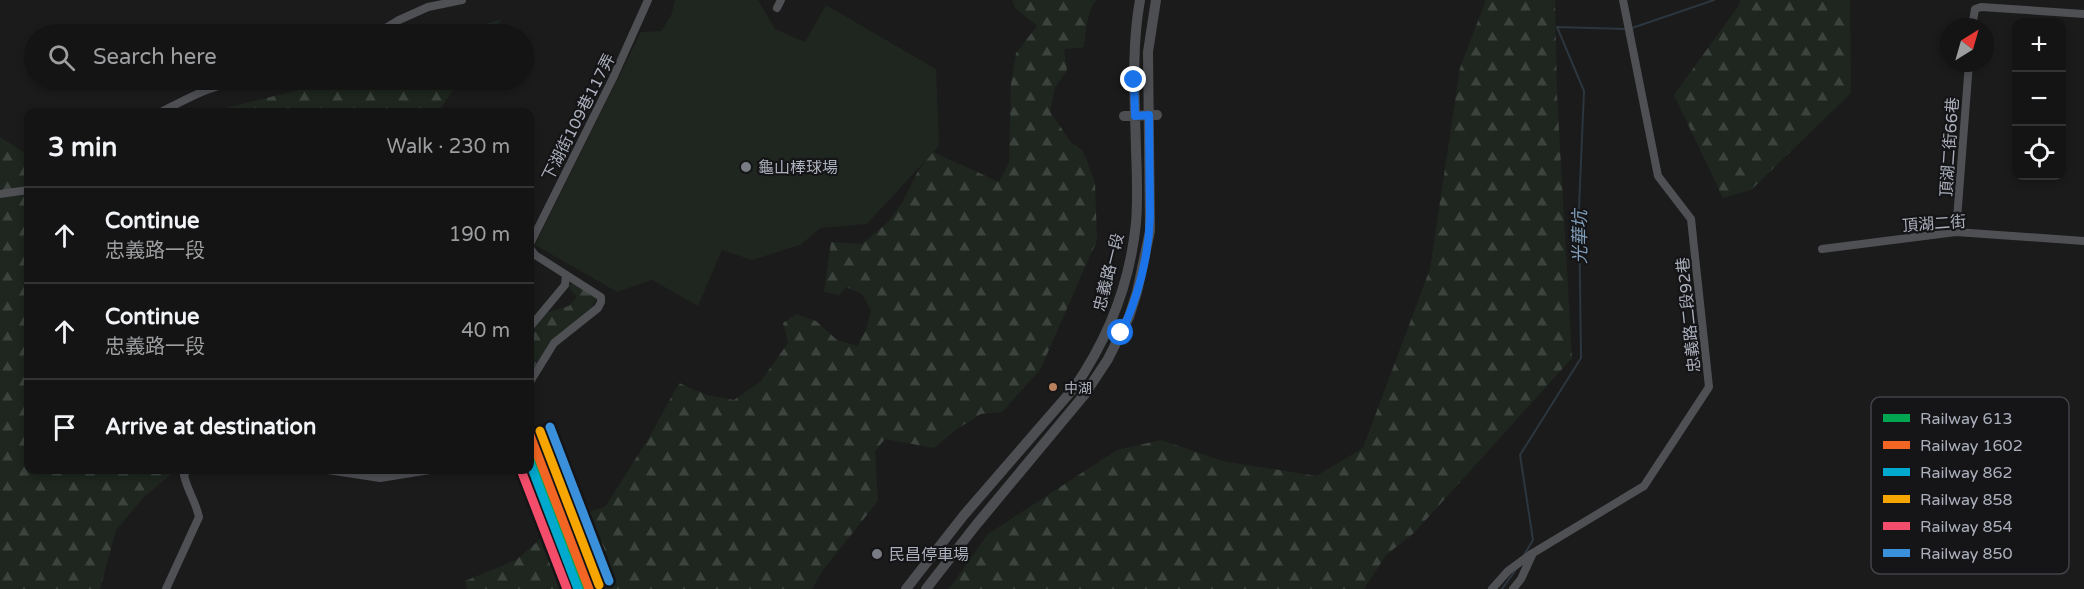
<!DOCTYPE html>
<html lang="en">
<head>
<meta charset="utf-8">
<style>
  :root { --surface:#141414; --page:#212122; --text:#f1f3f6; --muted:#9d9ea0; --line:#333334 }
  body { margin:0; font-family:"Varela Round","Noto Sans TC",sans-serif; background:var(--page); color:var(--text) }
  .controls { position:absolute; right:18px; top:18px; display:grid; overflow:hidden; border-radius:12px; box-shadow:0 3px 9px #0003 }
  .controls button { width:54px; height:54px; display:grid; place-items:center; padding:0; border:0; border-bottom:2px solid var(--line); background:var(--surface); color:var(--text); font:30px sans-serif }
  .compass { position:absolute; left:1940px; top:18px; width:54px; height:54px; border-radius:50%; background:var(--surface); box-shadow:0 3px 9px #0003; rotate:37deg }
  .stop { position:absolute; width:18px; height:18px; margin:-14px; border:4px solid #1a73e8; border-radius:50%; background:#fff }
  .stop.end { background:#1a73e8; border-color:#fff; box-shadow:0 2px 6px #0008 }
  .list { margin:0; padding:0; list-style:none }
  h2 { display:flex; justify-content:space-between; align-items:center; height:78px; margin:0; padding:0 24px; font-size:26px }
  h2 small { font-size:20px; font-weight:400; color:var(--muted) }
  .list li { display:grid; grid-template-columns:39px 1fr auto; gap:18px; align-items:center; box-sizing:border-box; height:96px; padding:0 24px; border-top:2px solid var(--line) }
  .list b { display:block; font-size:22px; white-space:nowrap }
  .list p { margin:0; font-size:20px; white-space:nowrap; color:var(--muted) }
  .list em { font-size:20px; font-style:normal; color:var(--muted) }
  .icon { flex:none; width:33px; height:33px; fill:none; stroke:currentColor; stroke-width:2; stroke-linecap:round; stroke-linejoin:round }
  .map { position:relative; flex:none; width:2084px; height:589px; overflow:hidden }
  .search { position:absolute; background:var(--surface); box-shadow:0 3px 9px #0003; left:24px; top:24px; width:510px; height:66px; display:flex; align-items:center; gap:15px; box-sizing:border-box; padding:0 21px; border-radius:33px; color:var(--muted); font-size:22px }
  .panel { position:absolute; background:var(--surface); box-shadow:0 3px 9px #0003; left:24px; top:108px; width:510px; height:366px; border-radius:12px }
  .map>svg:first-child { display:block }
  .forest { fill:url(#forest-firs) }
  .garden { fill:#1e261f }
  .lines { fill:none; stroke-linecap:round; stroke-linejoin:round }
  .stream { stroke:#2c363e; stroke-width:2 }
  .street { stroke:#4e5054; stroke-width:8 }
  .secondary { stroke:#4d4e52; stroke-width:10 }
  .rail-1-casing { stroke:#151417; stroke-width:14 }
  .rail-2-casing { stroke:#151417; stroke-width:14 }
  .rail-3-casing { stroke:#151417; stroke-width:14 }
  .rail-4-casing { stroke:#151417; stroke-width:14 }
  .rail-5-casing { stroke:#151417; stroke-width:14 }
  .rail-6-casing { stroke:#151417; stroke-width:14 }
  .rail-1 { stroke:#00a651; stroke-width:9 }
  .rail-2 { stroke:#f26522; stroke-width:9 }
  .rail-3 { stroke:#00a9ce; stroke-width:9 }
  .rail-4 { stroke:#f7a600; stroke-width:9 }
  .rail-5 { stroke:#f44d6c; stroke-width:9 }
  .rail-6 { stroke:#3a90db; stroke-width:9 }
  .route { stroke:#1a73e8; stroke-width:8 }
  .poi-dot { fill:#797c84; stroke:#151417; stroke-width:2 }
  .bus-dot { fill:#b6815c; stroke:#151417; stroke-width:2 }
  .labels { text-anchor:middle; stroke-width:4.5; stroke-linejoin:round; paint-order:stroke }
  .bus-label { font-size:14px; fill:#abb0bc; stroke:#151417; text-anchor:start }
  .street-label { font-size:16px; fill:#abb0bc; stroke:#151417 }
  .poi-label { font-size:16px; fill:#abb0bc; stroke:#151417; text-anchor:start }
  .water-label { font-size:18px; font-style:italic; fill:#819eb9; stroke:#151417 }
  .key { fill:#151417; stroke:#424349; stroke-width:1.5 }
  .key-label { font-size:16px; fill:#abb0bc }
</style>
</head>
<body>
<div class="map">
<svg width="2084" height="589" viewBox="0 0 2084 589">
  <defs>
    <pattern id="forest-firs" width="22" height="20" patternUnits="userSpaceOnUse" patternTransform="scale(1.5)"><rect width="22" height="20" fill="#1e261f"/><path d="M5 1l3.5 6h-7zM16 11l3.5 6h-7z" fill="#3c433e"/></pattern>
  </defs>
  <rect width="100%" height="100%" fill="#1b1b1b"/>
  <!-- forest -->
  <path class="forest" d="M1012,0H1097C1086,11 1086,33 1084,47L1064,49L1067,71L1055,87L1050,112L1071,142L1082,150L1087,161L1095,183L1097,240L1040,370L1002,412L981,414L957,429L934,448L885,439L875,451L878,501L823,570L812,589H467L465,581L516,560L544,536L580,514L605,507L650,436L679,383L707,395L734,400L760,382L788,343L783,323L796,314L816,321L837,340L857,346L866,330L871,310L862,294L846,287L839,295L824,292L831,242L862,244L888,222L903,201L918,171L933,152L999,182L1009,163L1011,84L1016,53L1037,26L1015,8Z
    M1486,0H1555L1557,95L1572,358L1414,533L1386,555L1364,589H949L988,534L1117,450L1161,440L1223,461L1316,476L1363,448L1430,269L1460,68Z
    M1740,0H1850L1851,93L1751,190L1723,198L1674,95L1739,5Z
    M502,19L491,34H460Z
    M339,80H460L438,112H209Z
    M0,137L28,155V470L175,471L144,497L116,530L100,589H0Z
    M575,281L597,297L591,310L550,342L530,374V335L545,313L569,306L577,297L568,287Z"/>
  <!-- garden -->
  <path class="garden" d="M675,0H758L775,29L805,42L826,5L936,69L939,146L867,224L821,228L800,245L752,260L722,250L698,306L652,280L617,292L535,245L641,32L661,31L671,16Z"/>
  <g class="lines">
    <!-- stream -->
    <path class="stream" d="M1632,28L1714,0
      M1524,555L1533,540L1520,455L1581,358L1579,208L1584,91L1557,27L1626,29
      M1502,589L1517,568"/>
    <!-- street -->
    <path class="street" d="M777,8L781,0
      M1972,27L1975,9L1981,7L2084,14
      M376,34L399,20L428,7L462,0
      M161,112C194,95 212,84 250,80
      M0,194L28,190
      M1956,232L1969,63
      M530,244L613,78L648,0
      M530,248L535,255L601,297V302L598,308L554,343L530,382
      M1822,249L1956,232L2084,241
      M530,327L565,285L566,275
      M328,470L380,478L430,470
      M166,589L199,517C196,502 187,490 184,475L187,470
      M1492,589L1508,571L1531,554
      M1513,589L1521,579L1533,553L1644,486L1709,387L1691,219L1658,176L1623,0"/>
    <!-- secondary -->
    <path class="secondary" d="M1124,116L1157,115
      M906,589L964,515L1074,388C1108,339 1130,283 1136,223C1138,199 1137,174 1136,150C1135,100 1131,50 1140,0
      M926,589L976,525L1085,394L1108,359L1129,317L1137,292L1150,231L1148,52L1156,0"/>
    <!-- rail-1 casing -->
    <g class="rail-1-casing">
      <path id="rail-1" d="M530,455L582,589"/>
    </g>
    <!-- rail-2 casing -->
    <g class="rail-2-casing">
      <path id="rail-2" d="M530,435L589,589"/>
    </g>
    <!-- rail-3 casing -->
    <g class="rail-3-casing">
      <path id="rail-3" d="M530,463L578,589"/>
    </g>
    <!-- rail-4 casing -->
    <g class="rail-4-casing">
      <path id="rail-4" d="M540,431L599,585"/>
    </g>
    <!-- rail-5 casing -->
    <g class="rail-5-casing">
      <path id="rail-5" d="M521,470L567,589"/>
    </g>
    <!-- rail-6 casing -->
    <g class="rail-6-casing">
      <path id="rail-6" d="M550,427L609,581"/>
    </g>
    <!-- rail-1 -->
    <use href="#rail-1" class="rail-1"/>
    <!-- rail-2 -->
    <use href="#rail-2" class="rail-2"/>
    <!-- rail-3 -->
    <use href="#rail-3" class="rail-3"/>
    <!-- rail-4 -->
    <use href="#rail-4" class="rail-4"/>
    <!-- rail-5 -->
    <use href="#rail-5" class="rail-5"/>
    <!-- rail-6 -->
    <use href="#rail-6" class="rail-6"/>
  </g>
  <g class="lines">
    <!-- route -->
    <path class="route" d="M1121,333C1138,298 1149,255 1150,216L1149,115L1135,116L1134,80"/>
  </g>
  <!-- markers -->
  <g class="poi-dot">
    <circle cx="746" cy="167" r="6"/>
    <circle cx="877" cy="554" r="6"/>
  </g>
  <circle class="bus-dot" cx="1053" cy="387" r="5"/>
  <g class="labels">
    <!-- bus labels -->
    <g class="bus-label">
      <text x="1064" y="393">中湖</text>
    </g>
    <!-- street labels -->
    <g class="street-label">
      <text transform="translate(578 117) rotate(-63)" y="6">下湖街109巷117弄</text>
      <text transform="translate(1949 147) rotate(-86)" y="6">頂湖二街66巷</text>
      <text transform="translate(1934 223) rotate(-4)" y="6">頂湖二街</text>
      <text transform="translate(1108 272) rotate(-76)" y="6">忠義路一段</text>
      <text transform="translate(1688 315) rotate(-96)" y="6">忠義路二段92巷</text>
    </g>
    <!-- poi labels -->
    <g class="poi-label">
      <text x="758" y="173">龜山棒球場</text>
      <text x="889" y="560">民昌停車場</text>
    </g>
    <!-- water labels -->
    <g class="water-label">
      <text transform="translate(1580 237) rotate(-90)" y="6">光華坑</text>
    </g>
  </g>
  <!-- legend -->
  <rect x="1871" y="397" width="198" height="177" rx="9" class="key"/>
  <rect x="1883" y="414" width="27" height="8" fill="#00a651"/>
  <rect x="1883" y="441" width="27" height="8" fill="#f26522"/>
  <rect x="1883" y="468" width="27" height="8" fill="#00a9ce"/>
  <rect x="1883" y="495" width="27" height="8" fill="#f7a600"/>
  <rect x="1883" y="522" width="27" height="8" fill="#f44d6c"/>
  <rect x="1883" y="549" width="27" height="8" fill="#3a90db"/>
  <g class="key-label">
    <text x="1920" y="424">Railway 613</text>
    <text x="1920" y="451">Railway 1602</text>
    <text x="1920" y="478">Railway 862</text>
    <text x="1920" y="505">Railway 858</text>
    <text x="1920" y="532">Railway 854</text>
    <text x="1920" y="559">Railway 850</text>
  </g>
</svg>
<div class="controls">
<button>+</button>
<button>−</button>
<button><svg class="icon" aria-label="locate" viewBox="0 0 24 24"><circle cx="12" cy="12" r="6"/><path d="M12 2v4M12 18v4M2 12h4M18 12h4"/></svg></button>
</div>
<svg class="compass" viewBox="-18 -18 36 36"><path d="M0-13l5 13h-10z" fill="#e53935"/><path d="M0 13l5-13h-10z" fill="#9d9ea0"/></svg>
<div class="stop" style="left:1121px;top:333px"></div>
<div class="stop end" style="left:1134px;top:80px"></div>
<div class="search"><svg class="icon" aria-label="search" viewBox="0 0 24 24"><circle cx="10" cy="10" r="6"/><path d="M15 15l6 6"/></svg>Search here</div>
<section class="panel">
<h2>3 min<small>Walk · 230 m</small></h2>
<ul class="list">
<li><svg class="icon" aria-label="ahead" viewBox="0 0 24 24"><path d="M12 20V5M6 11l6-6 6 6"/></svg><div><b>Continue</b><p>忠義路一段</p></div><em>190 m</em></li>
<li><svg class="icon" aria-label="ahead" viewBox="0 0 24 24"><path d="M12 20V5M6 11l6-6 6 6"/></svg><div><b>Continue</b><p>忠義路一段</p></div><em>40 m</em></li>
<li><svg class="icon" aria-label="arrive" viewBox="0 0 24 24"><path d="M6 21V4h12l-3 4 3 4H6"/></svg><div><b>Arrive at destination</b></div></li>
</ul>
</section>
</div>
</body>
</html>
